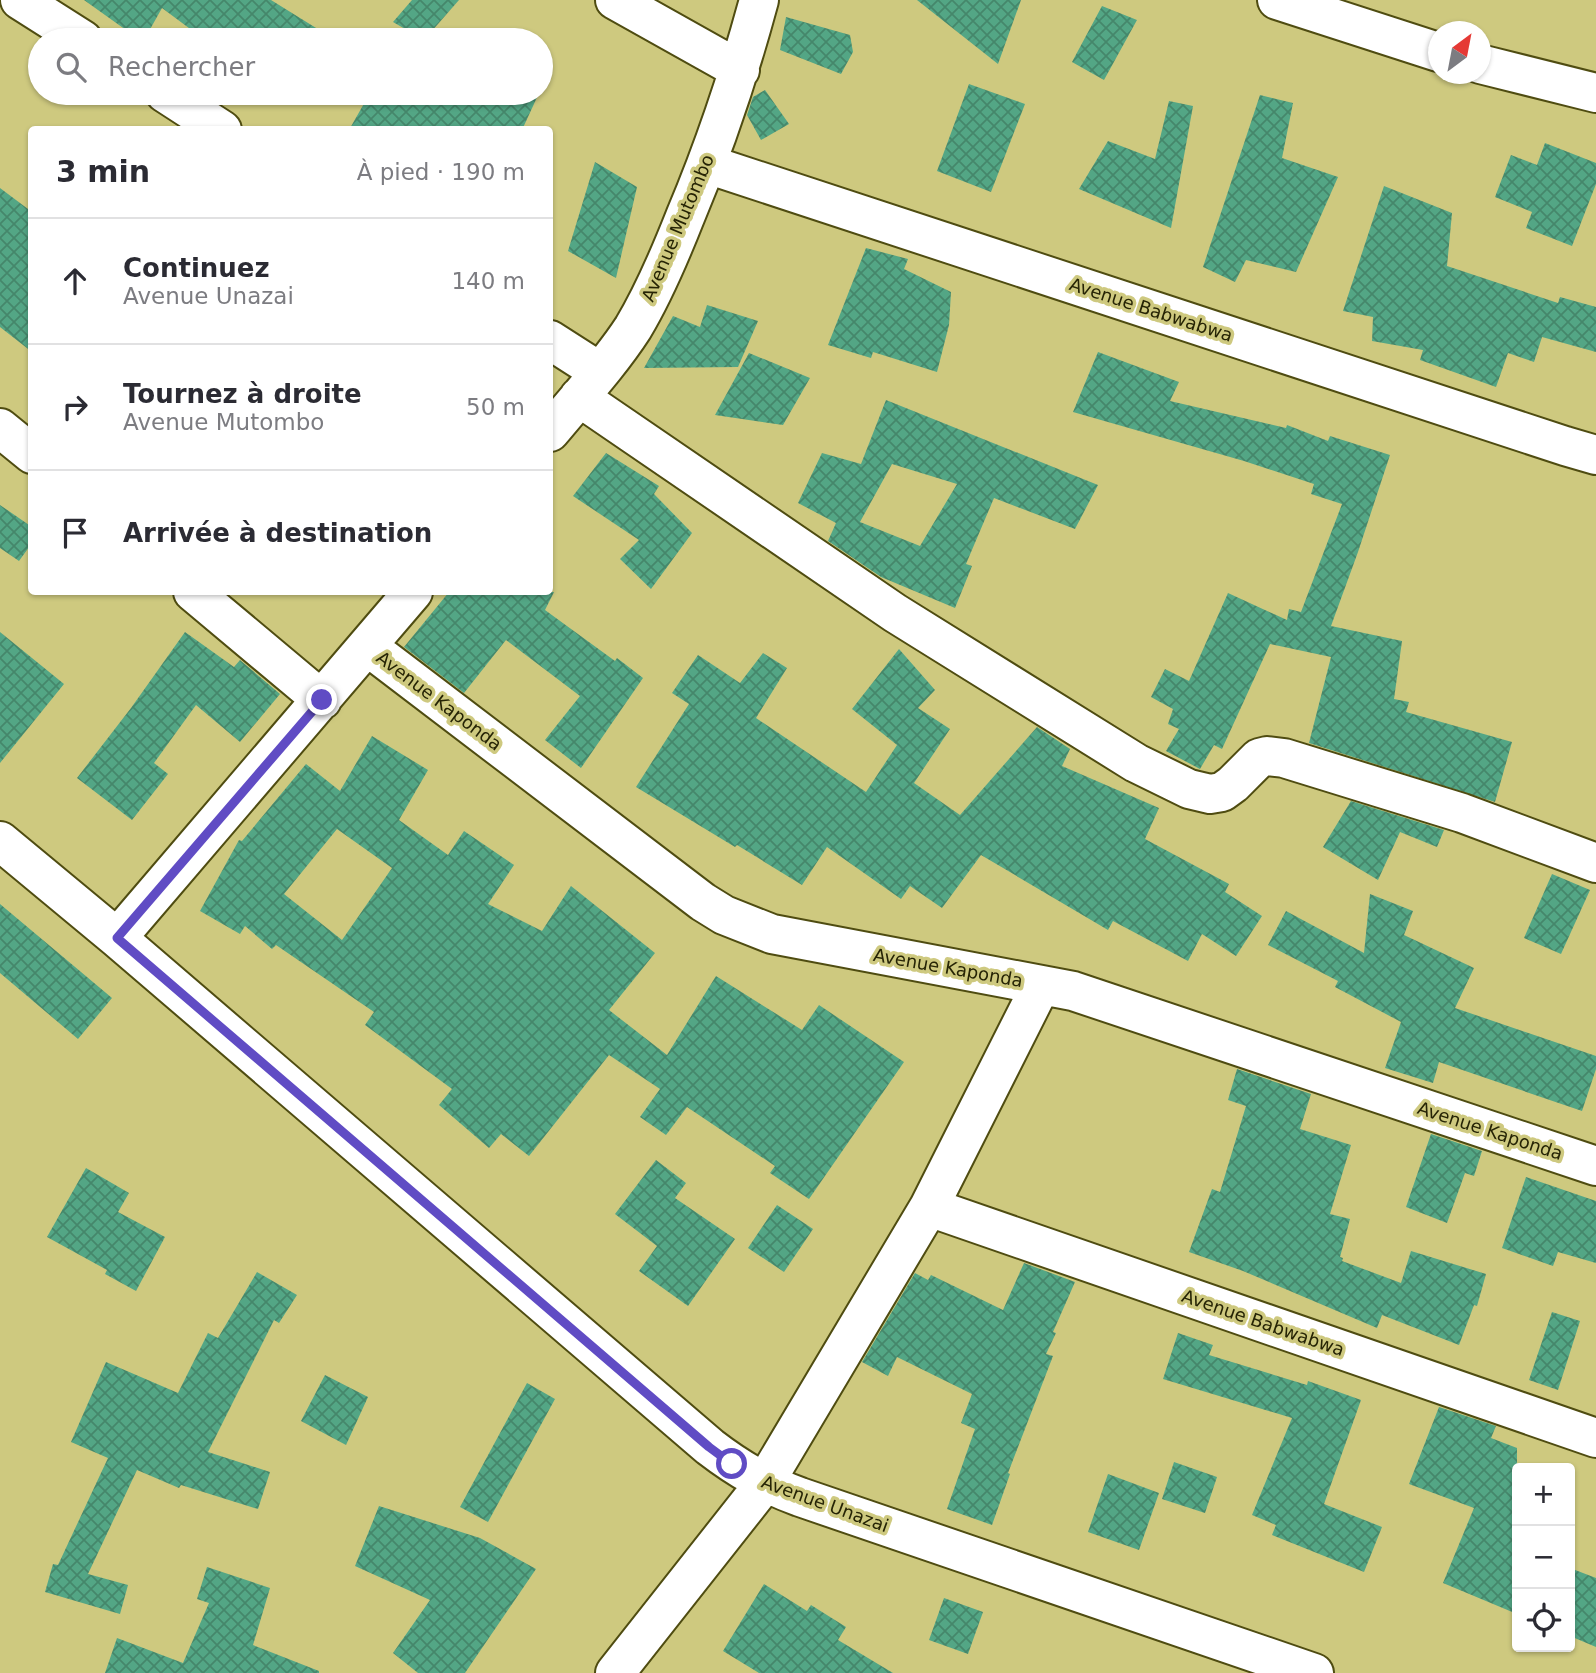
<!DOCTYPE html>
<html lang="fr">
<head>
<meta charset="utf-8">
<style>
  :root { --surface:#fff; --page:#f2f2f3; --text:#2b2b33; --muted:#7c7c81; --line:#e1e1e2 }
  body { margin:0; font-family:"DejaVu Sans",sans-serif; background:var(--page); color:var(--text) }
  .controls { position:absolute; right:21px; bottom:21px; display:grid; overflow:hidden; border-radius:7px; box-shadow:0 2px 5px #0004 }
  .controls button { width:63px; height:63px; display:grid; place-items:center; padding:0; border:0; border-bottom:2px solid var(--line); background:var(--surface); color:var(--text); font:35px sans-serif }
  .compass { position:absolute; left:1428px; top:21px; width:63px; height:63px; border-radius:50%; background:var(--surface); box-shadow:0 2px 5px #0004; rotate:32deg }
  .stop { position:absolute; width:21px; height:21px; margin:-16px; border:5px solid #604cc4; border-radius:50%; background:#fff }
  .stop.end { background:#604cc4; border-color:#fff; box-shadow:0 2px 7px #0008 }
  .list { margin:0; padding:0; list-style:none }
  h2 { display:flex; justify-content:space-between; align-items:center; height:91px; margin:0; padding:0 28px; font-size:30px }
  h2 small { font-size:23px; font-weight:400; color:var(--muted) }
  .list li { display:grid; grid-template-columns:46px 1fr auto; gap:21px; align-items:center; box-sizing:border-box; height:126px; padding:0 28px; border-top:2px solid var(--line) }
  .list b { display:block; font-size:26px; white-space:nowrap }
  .list p { margin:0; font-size:23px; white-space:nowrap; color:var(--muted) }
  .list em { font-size:23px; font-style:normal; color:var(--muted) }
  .icon { flex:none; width:38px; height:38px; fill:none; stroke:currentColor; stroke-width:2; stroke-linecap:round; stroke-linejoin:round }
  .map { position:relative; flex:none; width:1596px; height:1673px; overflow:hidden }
  .search { position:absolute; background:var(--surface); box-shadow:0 2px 5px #0004; left:28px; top:28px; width:525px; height:77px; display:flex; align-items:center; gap:18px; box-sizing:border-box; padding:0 24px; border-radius:38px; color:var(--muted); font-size:26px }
  .panel { position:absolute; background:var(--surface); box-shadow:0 2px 5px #0004; left:28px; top:126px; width:525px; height:469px; border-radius:7px }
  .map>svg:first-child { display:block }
  .building { fill:url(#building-cross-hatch); fill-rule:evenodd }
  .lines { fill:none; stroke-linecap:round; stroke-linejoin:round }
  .minor-casing { stroke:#4f4c11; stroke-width:42 }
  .minor { stroke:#fff; stroke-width:38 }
  .route { stroke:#604cc4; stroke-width:9 }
  .labels { text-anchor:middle; stroke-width:7; stroke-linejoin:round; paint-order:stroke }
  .street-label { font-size:18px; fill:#262405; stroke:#cec97f }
</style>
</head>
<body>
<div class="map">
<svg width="1596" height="1673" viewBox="0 0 1596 1673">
  <defs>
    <pattern id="building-cross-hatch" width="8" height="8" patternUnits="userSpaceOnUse" patternTransform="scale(1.75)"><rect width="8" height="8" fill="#53a685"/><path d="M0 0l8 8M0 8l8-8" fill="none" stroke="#45876b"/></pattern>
  </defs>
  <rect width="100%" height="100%" fill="#cec97f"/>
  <!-- building -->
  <path class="building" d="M84,0H271L329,36L326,40H205L162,8L144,40H140Z
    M412,0H459L424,40L393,22Z
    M917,0H1021L998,64Z
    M1102,6L1137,20L1104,80L1072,62Z
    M786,17L850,35L853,52L841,74L780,50Z
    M969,84L1025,104L991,192L937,171Z
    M765,90L789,124L761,140L747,115L753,97Z
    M370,93H539L522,130H349Z
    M1260,95L1293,103L1282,158L1338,177L1296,272L1246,260L1235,282L1203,267Z
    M1169,101L1193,106L1171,228L1079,189L1108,141L1155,159Z
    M1545,143L1596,163V184L1572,246L1526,228L1532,212L1495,197L1511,155L1537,165Z
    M595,162L637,187L616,278L568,251Z
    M1384,186L1452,213L1447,266L1558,303L1560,297L1596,307V352L1542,337L1534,362L1508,353L1496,387L1420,360L1423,350L1372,341L1373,317L1343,311Z
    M0,188L32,212V352L0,327Z
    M866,248L908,259L904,269L951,292L949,325L937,372L873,352L871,358L828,345Z
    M707,305L758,321L738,367L644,368L673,316L700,327Z
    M1098,352L1179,382L1170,401L1286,428L1287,425L1328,441L1330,436L1390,455L1358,552L1331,626L1402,641L1394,699L1409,702L1406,712L1512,742L1495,802L1309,743L1331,657L1270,644L1222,749L1214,745L1200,769L1166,751L1179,729L1168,724L1173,709L1151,697L1165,669L1189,681L1228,593L1287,620L1289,609L1301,612L1342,504L1311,494L1314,484L1244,461L1073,412Z
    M749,353L810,378L783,425L715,415Z
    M886,400L1098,485L1075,529L994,498L966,564L972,566L955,608L881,577L828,541L836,523L798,503L822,453L861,464ZM892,464L957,484L920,546L860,522Z
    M606,453L659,486L654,494L692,533L651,589L620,559L639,540L573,496Z
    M0,505L32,527V543L19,561L0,548Z
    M449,592H554L545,610L615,661L617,658L643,678L581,768L545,740L580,696L506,640L464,693L404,647Z
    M0,632L64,684L0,763Z
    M185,632L234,667L240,660L280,694L240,742L196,705L154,763L168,774L132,820L77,778L131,708Z
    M899,649L935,690L918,708L950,729L914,783L960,815L1037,727L1070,749L1062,766L1159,808L1145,839L1229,884L1225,892L1262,916L1236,956L1202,934L1188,961L1113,921L1108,930L981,855L942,908L910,886L901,899L827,847L802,885L737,845L735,847L636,787L689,704L672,693L698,655L740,683L763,653L787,668L756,718L866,792L897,745L852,709Z
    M372,736L428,770L399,820L448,855L464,831L514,865L488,904L542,931L571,886L655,953L609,1010L667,1055L716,976L802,1030L819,1005L904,1062L809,1199L770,1173L775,1166L687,1107L666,1135L640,1117L660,1089L609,1055L529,1156L501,1134L489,1148L439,1105L452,1089L365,1025L374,1012L276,945L272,949L245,926L240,934L200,911L239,840L242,841L306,764L340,791ZM337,829L392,868L342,940L284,894Z
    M1351,801L1444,830L1437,847L1400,832L1378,880L1323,847Z
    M1552,874L1590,890L1561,954L1524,938Z
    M1370,894L1413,911L1404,935L1474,968L1455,1008L1596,1056V1069L1582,1111L1439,1062L1433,1083L1385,1068L1401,1022L1335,987L1338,981L1268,945L1286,911L1364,953Z
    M0,904L112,998L78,1039L0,973Z
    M1237,1069L1311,1094L1300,1129L1351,1145L1330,1214L1350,1219L1340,1257L1343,1258L1342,1261L1401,1283L1411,1251L1486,1274L1477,1306L1474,1305L1459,1345L1382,1315L1377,1328L1243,1271L1189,1252L1212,1189L1220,1192L1246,1106L1228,1100Z
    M1431,1134L1482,1151L1474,1176L1465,1173L1447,1223L1406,1207Z
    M656,1160L686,1183L675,1198L735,1239L688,1306L639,1271L657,1246L615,1214Z
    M86,1168L129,1193L118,1212L165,1237L136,1291L105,1274L107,1270L47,1237Z
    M1526,1177L1596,1201V1263L1558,1252L1553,1266L1502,1248Z
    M777,1205L813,1229L784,1272L748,1248Z
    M1024,1263L1075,1282L1053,1332L1056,1333L1046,1354L1053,1356L1008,1473L1010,1474L992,1525L947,1509L975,1429L961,1423L972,1394L897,1357L888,1376L862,1362L915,1273L928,1280L931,1275L1003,1310Z
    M257,1272L297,1295L279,1323L274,1320L208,1452L270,1472L258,1509L181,1485L179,1488L137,1470L88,1574L128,1585L120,1614L45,1592L53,1564L58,1565L108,1458L71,1442L106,1362L178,1393L208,1333L218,1338Z
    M1552,1312L1580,1321L1558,1390L1529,1380Z
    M1178,1333L1213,1345L1209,1355L1307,1385L1308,1381L1361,1400L1324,1504L1382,1527L1364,1572L1272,1535L1276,1525L1252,1515L1292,1418L1163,1379Z
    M325,1375L368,1397L346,1445L301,1421Z
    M527,1383L555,1399L488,1522L460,1507Z
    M1439,1407L1496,1426L1491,1438L1517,1448V1614L1443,1583L1474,1508L1409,1484Z
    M1174,1462L1217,1477L1205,1513L1162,1499Z
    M1108,1474L1159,1493L1139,1550L1088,1532Z
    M379,1506L480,1538L536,1569L465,1673H418L393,1653L430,1600L355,1566Z
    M207,1567L270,1588L253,1645L319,1671V1673H105L117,1638L183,1663L209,1603L197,1599Z
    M1570,1568L1596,1578V1647L1570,1636Z
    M764,1584L807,1611L811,1605L846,1627L838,1640L893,1673H759L723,1651Z
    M944,1598L983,1612L968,1654L929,1640Z"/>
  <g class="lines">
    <!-- minor casing -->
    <g class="minor-casing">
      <path id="minor" d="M20,0L83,40
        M615,0L740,70
        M1277,0L1438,52
        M1480,64L1596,93
        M165,93L222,130
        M707,164L1565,446L1596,455
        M550,340L600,372
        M579,397L895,613L1136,763L1189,789L1210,794L1222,792L1233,784L1259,758L1267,756L1284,758L1462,813L1596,863
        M0,428L32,454
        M550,432C578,398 609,365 633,328C654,293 670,255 685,217C715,146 739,74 759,0
        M193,592L322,700
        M367,646L703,902L724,915L772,934L1073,991L1596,1166
        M0,841L117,938L710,1447C740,1470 765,1484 800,1497L1314,1673
        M117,938L413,592
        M929,1207L1596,1438
        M615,1673L764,1484L929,1207L1041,985"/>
    </g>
    <!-- minor -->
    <use href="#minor" class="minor"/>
  </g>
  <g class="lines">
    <!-- route -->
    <path class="route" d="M322,700L117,938L709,1447L732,1464"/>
  </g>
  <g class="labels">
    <!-- street labels -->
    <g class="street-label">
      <text transform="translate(678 228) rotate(-67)" y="6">Avenue Mutombo</text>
      <text transform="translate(1151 310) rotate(18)" y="6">Avenue Babwabwa</text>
      <text transform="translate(439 701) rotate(37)" y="6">Avenue Kaponda</text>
      <text transform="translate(948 968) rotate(10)" y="6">Avenue Kaponda</text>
      <text transform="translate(1490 1131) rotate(18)" y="6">Avenue Kaponda</text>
      <text transform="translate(1263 1323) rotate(19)" y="6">Avenue Babwabwa</text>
      <text transform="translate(825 1504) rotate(20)" y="6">Avenue Unazai</text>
    </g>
  </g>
</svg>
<div class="controls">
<button>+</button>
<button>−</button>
<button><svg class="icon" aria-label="locate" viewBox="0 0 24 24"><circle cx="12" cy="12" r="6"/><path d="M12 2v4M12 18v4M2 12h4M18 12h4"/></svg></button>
</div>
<svg class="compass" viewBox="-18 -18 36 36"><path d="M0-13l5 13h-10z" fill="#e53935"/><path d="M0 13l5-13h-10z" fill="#7c7c81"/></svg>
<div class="stop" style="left:732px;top:1464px"></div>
<div class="stop end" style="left:322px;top:700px"></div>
<div class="search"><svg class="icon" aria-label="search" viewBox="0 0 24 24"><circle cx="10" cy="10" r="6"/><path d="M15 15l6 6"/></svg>Rechercher</div>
<section class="panel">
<h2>3 min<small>À pied · 190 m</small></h2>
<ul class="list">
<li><svg class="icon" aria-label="ahead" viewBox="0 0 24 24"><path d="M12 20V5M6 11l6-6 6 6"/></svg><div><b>Continuez</b><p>Avenue Unazai</p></div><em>140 m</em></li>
<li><svg class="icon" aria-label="right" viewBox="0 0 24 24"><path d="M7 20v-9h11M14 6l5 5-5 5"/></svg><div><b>Tournez à droite</b><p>Avenue Mutombo</p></div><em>50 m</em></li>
<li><svg class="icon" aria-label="arrive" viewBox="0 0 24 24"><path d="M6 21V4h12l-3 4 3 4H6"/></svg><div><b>Arrivée à destination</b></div></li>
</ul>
</section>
</div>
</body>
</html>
